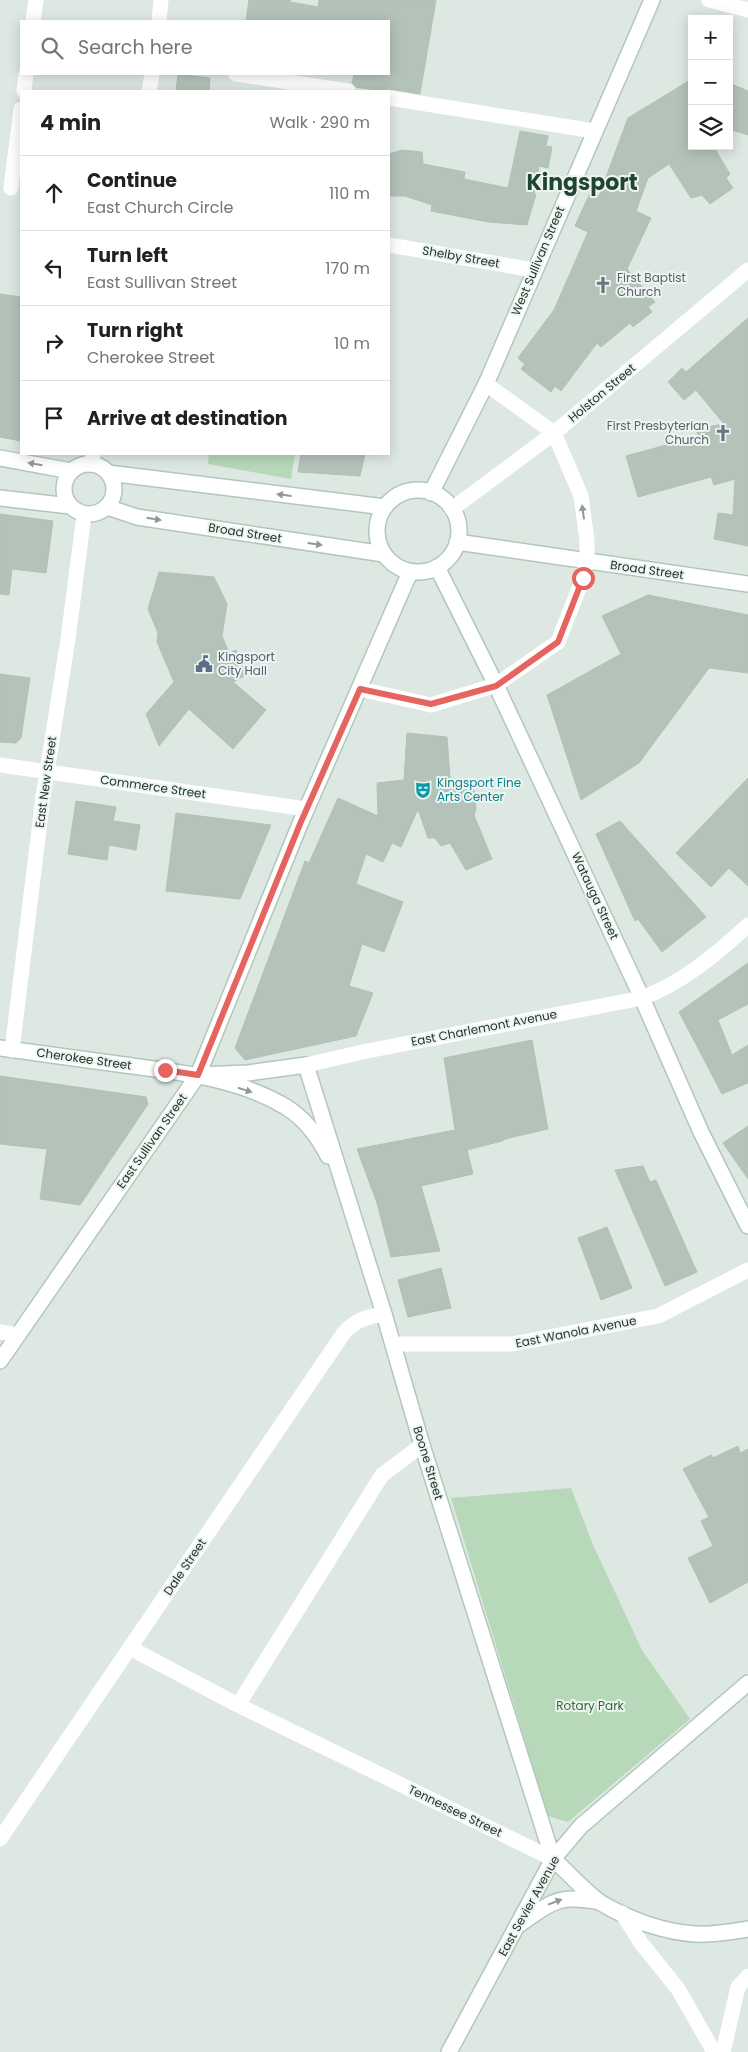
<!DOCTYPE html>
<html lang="en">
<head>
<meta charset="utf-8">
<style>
  :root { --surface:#fff; --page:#f2f2f2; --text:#202124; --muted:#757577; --line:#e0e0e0 }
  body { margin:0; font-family:Poppins,sans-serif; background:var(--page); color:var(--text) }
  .controls { position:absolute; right:15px; top:15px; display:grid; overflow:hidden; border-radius:0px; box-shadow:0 2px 12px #0003 }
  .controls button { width:45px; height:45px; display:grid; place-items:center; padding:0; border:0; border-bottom:1px solid var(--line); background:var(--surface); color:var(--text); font:25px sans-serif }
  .stop { position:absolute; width:15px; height:15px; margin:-11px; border:4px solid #e5645f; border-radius:50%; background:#fff }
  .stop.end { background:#e5645f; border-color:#fff; box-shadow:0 1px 5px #0008 }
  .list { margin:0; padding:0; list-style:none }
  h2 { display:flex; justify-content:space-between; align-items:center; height:65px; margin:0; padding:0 20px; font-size:21px }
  h2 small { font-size:16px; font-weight:400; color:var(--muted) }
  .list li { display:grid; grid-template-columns:32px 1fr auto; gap:15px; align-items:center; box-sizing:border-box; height:75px; padding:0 20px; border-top:1px solid var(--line) }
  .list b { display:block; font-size:19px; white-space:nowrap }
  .list p { margin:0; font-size:16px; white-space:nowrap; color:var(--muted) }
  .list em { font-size:16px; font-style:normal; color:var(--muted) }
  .icon { flex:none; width:28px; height:28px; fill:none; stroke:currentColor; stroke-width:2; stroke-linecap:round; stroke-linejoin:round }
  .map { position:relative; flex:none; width:748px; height:2052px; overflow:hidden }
  .search { position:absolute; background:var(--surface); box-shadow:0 2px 12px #0003; left:20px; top:20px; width:370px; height:55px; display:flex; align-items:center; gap:12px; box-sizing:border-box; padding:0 18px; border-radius:0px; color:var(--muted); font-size:19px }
  .panel { position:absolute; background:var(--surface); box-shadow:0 2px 12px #0003; left:20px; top:90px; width:370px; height:365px; border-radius:0px }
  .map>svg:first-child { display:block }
  .green { fill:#b8d8ba }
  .building { fill:#b4c3ba; stroke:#b1c1b7 }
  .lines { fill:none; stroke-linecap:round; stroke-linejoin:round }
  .secondary-casing { stroke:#b2c7bb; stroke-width:18 }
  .street { stroke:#fff; stroke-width:15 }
  .secondary { stroke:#fff; stroke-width:15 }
  .oneway { fill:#909a96 }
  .route { stroke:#e5645f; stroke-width:6 }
  .labels { text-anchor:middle; stroke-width:4; stroke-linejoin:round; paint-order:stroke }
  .street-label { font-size:12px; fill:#21362c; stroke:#eef5f0 }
  .worship-label { font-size:12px; fill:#5b616d; stroke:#eef5f0; text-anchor:start }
  .service-label { font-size:12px; fill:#4e5e75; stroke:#eef5f0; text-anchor:start }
  .culture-label { font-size:12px; fill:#0d838f; stroke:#eef5f0; text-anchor:start }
  .park-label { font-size:12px; fill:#2f693a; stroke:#eef5f0 }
  .town-label { font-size:22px; font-weight:bold; fill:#1f4635; stroke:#eef5f0 }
</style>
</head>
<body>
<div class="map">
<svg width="748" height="2052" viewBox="0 0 748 2052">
  <rect width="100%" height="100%" fill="#dee8e2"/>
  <!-- green -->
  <path class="green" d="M209,454H295L291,479L208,464Z
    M571,1488L594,1547L642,1650L690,1719L568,1822L548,1816L451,1498Z"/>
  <!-- building -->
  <path class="building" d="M249,0H291L290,2L318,7L319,0H436L420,94L390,89L382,91L356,87L352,83L354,74H389V21H246Z
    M178,74L210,78L209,91H176Z
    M692,79V146H713L730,174L726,178L733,188L710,204L702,195L691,198L669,164L648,178L636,211L651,218L627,269L655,302L648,307L652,312L633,327L630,323L601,347L597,343L561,391L555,386L551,392L521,369L525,364L518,358L554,310L588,232L575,226L590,193L599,196L628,118Z
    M729,83L748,91V135L729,129Z
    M520,131L548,136L546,146L552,147L548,168L539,166L534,194H536L527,225L488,222L431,211L432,205L405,196H389V154L402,150L422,152L423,164L465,172L464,179L508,188Z
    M0,294L21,297V441L0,437Z
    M748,318V546L714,539L718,513L733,515L735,479L714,485L711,477L638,497L626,456L699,436L695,429L724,424L696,390L684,400L668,382L682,368L686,372Z
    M301,454H365L360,476L298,472Z
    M0,514L53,521L46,573L12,569L9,595L0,594Z
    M159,572L214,577L227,604L222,636L229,653L236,650L246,675L233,682L266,710L233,749L189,709L159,746L146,714L174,682L157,642L158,633L148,609Z
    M648,595L748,615V673L709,668L639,763L581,800L547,695L621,654L602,616Z
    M0,674L30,678L21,738L16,743L0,742Z
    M407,733L447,737L451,790H474L476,809L474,815L492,859L466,870L450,843L441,846L435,838H428L418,809L401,847L392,843L383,862L366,854L356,884L403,902L384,952L362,944L349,986L373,993L356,1036L245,1060L235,1048L305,861L309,863L338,798L378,816L377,783L404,780Z
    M748,778V886L729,868L711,887L676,853Z
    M76,801L116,807L113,821L140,825L136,850L109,845L107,860L68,854Z
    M176,813L271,825L240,899L166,891Z
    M620,821L706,917L662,952L638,919L635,921L596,834Z
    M748,963V1004L718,1020L732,1055L748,1045V1083L722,1094L679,1012Z
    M532,1040L548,1129L505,1139L502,1141L467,1150L473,1174L421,1186L440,1251L391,1257L377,1203L357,1149L455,1130L444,1058Z
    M0,1076L146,1097L148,1104L80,1205L40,1199L47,1149L0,1144Z
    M748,1126V1179L723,1143Z
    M643,1166L650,1182L656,1180L697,1272L665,1286L615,1170Z
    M607,1227L632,1288L601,1300L578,1238Z
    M441,1268L451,1308L408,1317L398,1280Z
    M738,1446L740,1453L748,1449V1582L710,1603L688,1558L713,1546L701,1521L709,1517L683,1469L711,1455L713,1458Z"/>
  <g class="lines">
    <!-- secondary casing -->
    <g class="secondary-casing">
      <path id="secondary" d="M0,458L71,471
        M64 489a25 25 0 1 1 50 0a25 25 0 1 1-50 0Z
        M108,473L385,507
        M377 531a41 41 0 1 1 82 0a41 41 0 1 1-82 0Z
        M431,493L486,384L652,0
        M0,498L70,506
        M107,507L137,517L384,554
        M457,542L748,584
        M437,567L496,685L642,998L701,1132L748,1226
        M0,1048C42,1054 83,1059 125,1065C179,1072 238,1078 286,1107C305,1119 318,1136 328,1156
        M198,1075L248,1073L306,1065L384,1314L422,1445L553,1859C569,1873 584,1891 601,1903C628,1919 663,1932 695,1934C713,1935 730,1932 748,1929
        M0,1361L198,1075L300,824L410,572
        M520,1924C553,1901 559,1894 600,1902
        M449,2052L553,1859L581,1826L748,1683"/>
    </g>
    <!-- street -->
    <path class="street" d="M709,0L748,10
      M33,21L36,0
      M159,21L161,0
      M236,74L348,91
      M24,91L26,74
      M149,91L152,74
      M389,98L594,131
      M11,188L21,109
      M389,245L534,270
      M91,464L93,454
      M452,509L554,433L748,270
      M360,689L431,705L496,685L558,642L583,578L587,561V540L581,496L554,433L486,384
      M0,765L306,809
      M12,1050L43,797L68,639L84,515
      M306,1065L367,1051L642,998C682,983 717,954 748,925
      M0,1332L18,1335
      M393,1344H512L658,1316L748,1270
      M130,1648L238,1705L553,1859
      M238,1705L382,1475L422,1445
      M0,1839L343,1334C355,1320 366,1317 384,1314
      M622,1913L641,1943L678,1989L714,2052
      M723,2052L738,1987L748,1976"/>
    <!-- secondary -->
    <use href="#secondary" class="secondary"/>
  </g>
  <!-- one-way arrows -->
  <defs><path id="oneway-solid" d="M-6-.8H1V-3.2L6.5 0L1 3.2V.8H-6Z" transform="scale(1.25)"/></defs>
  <g class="oneway">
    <use href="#oneway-solid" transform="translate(35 464) rotate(-170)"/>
    <use href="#oneway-solid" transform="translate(284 495) rotate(-173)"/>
    <use href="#oneway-solid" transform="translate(583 512) rotate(-98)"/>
    <use href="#oneway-solid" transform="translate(154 519) rotate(9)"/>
    <use href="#oneway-solid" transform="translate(315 544) rotate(8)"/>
    <use href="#oneway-solid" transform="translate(245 1090) rotate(17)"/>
    <use href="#oneway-solid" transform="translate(555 1902) rotate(-21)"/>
  </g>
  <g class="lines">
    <!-- route -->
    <path class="route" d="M165,1070L198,1075L300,824L360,689L431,704L496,686L558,642L583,578"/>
  </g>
  <!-- icons -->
  <defs>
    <g id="church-bare" transform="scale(1.35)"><path d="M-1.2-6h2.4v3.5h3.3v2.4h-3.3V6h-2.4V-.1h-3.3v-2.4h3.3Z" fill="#6b7280" stroke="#eef5f0" stroke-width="2.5" paint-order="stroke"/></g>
    <g id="civic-bare" transform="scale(1.35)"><path d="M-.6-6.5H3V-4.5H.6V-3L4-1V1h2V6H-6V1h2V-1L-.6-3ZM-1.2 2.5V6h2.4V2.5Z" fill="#5c6f8a" stroke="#eef5f0" stroke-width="2.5" paint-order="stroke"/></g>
    <g id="theatre-bare" transform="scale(1.35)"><path d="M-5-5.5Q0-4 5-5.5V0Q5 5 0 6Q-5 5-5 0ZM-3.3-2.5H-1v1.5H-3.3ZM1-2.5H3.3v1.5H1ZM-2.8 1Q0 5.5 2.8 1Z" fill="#0f9aa8" stroke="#eef5f0" stroke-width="2.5" paint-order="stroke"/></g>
  </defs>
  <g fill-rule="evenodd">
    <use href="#church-bare" x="603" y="285"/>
    <use href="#church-bare" x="723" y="433"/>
    <use href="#civic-bare" x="204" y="664"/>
    <use href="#theatre-bare" x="423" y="790"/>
  </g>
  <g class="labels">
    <!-- street labels -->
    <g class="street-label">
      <text transform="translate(461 257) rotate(10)" y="4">Shelby Street</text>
      <text transform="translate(538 261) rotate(-67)" y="4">West Sullivan Street</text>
      <text transform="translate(602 393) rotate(-40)" y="4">Holston Street</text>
      <text transform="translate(245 533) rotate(9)" y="4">Broad Street</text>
      <text transform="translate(647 570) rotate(8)" y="4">Broad Street</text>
      <text transform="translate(46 782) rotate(-82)" y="4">East New Street</text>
      <text transform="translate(153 787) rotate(8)" y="4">Commerce Street</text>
      <text transform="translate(595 896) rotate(65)" y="4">Watauga Street</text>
      <text transform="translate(484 1028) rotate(-11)" y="4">East Charlemont Avenue</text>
      <text transform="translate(84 1059) rotate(8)" y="4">Cherokee Street</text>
      <text transform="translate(152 1141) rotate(-55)" y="4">East Sullivan Street</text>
      <text transform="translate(576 1332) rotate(-11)" y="4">East Wanola Avenue</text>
      <text transform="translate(428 1463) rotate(73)" y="4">Boone Street</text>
      <text transform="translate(185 1567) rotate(-56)" y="4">Dale Street</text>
      <text transform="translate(455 1811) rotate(26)" y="4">Tennessee Street</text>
      <text transform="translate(529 1906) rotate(-61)" y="4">East Sevier Avenue</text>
    </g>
    <!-- worship labels -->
    <g class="worship-label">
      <text x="617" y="282">First Baptist<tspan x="617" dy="14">Church</tspan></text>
      <text x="709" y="430" text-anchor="end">First Presbyterian<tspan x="709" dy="14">Church</tspan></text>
    </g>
    <!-- service labels -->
    <g class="service-label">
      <text x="218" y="661">Kingsport<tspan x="218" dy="14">City Hall</tspan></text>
    </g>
    <!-- culture labels -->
    <g class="culture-label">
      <text x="437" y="787">Kingsport Fine<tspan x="437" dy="14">Arts Center</tspan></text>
    </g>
    <!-- park labels -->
    <g class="park-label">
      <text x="590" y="1710">Rotary Park</text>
    </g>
    <!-- town labels -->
    <g class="town-label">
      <text x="582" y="190">Kingsport</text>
    </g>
  </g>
</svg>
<div class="controls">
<button>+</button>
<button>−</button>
<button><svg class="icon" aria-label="layers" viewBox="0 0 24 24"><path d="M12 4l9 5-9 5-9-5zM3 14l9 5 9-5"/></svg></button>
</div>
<div class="stop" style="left:583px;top:578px"></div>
<div class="stop end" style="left:165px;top:1070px"></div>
<div class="search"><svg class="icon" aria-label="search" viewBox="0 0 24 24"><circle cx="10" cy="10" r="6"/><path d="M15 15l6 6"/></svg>Search here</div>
<section class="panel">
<h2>4 min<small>Walk · 290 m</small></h2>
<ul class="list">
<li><svg class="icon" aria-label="ahead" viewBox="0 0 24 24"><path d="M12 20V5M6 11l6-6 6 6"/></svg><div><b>Continue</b><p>East Church Circle</p></div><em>110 m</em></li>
<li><svg class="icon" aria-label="left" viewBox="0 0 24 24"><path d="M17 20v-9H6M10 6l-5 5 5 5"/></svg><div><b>Turn left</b><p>East Sullivan Street</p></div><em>170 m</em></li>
<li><svg class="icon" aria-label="right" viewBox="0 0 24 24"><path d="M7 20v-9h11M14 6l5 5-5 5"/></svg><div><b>Turn right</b><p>Cherokee Street</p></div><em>10 m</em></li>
<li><svg class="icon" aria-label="arrive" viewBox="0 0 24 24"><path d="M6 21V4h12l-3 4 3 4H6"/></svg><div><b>Arrive at destination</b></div></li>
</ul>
</section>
</div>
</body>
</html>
